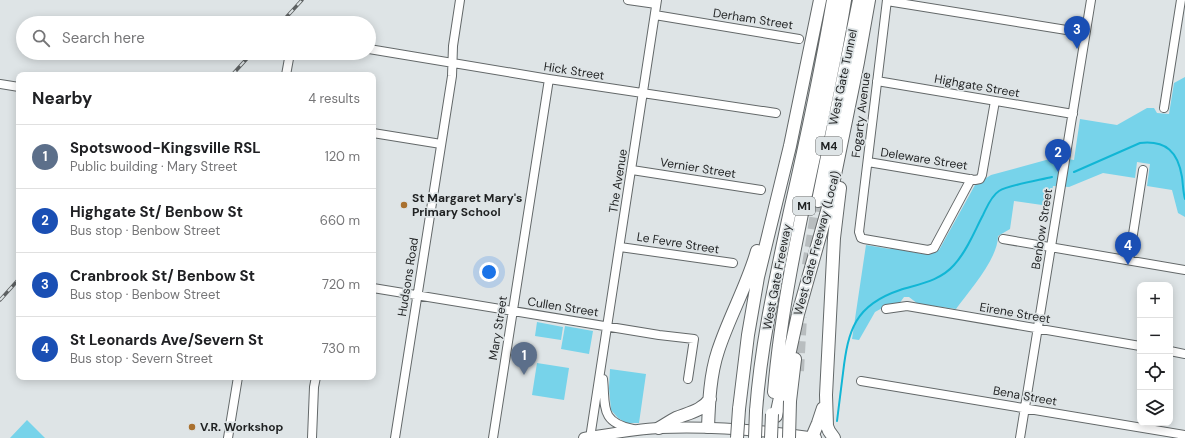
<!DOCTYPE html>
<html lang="en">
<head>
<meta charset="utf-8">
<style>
  :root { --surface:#fff; --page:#f2f2f2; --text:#202124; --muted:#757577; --line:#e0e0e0; --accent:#a9702f }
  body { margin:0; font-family:"DM Sans",sans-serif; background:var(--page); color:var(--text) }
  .controls { position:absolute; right:12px; bottom:12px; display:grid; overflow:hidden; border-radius:8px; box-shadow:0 2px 10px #0003 }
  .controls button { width:36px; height:36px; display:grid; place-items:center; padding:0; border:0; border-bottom:1px solid var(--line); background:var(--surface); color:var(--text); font:20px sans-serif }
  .you { position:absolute; left:489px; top:272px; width:14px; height:14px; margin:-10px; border:3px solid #fff; border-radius:50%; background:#1a73e8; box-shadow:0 0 0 6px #1a73e833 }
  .badge { display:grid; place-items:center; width:26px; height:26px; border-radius:50%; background:var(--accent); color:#fff; font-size:13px; font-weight:700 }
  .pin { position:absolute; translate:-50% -33px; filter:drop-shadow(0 1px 2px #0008) }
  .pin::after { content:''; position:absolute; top:21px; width:14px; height:12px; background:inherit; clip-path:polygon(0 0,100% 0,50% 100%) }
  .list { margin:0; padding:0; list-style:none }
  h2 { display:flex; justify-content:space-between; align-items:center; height:52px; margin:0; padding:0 16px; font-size:17px }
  h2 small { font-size:13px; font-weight:400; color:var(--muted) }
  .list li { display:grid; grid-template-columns:26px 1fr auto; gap:12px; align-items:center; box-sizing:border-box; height:64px; padding:0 16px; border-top:1px solid var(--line) }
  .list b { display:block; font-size:15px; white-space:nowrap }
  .list p { margin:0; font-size:13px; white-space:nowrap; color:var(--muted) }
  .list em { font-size:13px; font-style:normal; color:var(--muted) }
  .icon { flex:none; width:22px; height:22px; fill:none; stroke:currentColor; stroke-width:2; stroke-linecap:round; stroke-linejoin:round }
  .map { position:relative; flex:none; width:1185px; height:438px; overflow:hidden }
  .search { position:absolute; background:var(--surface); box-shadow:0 2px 10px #0003; left:16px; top:16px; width:360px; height:44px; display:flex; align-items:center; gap:10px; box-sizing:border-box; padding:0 14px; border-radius:22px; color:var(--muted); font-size:15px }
  .panel { position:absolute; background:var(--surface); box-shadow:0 2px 10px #0003; left:16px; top:72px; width:360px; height:308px; border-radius:8px }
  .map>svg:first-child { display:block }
  .green { fill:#77d3ea }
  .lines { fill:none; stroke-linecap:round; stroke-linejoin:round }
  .stream { stroke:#11b6d5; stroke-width:2 }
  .highway-tunnel { stroke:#b8bdbf; stroke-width:12; stroke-dasharray:12 6; stroke-linecap:butt }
  .minor-casing { stroke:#636869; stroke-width:10 }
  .major-casing { stroke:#636869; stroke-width:12 }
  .highway-casing { stroke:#636869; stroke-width:14 }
  .minor { stroke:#fff; stroke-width:8 }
  .major { stroke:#fff; stroke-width:10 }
  .highway { stroke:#fff; stroke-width:12 }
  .rail-casing { stroke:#5d6162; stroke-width:3.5 }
  .rail { stroke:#dee4e6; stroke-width:2; stroke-dasharray:6; stroke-linecap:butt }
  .highway-bridge-casing { stroke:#636869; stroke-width:14; stroke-linecap:butt }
  .highway-bridge { stroke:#fff; stroke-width:12 }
  .poi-dot { fill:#a9702f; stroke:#dee4e6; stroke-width:1.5 }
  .labels { text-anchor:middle; stroke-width:3.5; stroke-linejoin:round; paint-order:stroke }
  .shield { fill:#dee4e6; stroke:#585c5d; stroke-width:1 }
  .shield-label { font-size:11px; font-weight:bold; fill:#1f2122 }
  .street-label { font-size:12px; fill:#1f2122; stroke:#dee4e6 }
  .poi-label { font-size:12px; font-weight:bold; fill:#1f2122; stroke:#dee4e6; text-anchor:start }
</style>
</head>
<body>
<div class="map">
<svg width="1185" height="438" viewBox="0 0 1185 438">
  <rect width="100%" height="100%" fill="#dee4e6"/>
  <!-- green -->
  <path class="green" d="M1185,77V217L1178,213L1172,190L1147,186L1150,164L1137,162L1135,178L1103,173L1069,187L1053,186L1049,206L1014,201L1010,229L998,236C998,259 969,291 956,309L918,304L909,297H904L899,304L884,307L875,312L859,340L852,339L866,245L890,249L891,248L923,254L939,250L975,185L991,175L1057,157L1074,160L1080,119L1117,125L1147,108H1154L1157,113L1169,114L1174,83Z
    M537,322L563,327L561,340L535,336Z
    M565,326L593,331L589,354L561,349Z
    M537,363L569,368L564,400L532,395Z
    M610,369L646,374L639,423H626L618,418L611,410L609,388Z
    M27,420L45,438H10Z"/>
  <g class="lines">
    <!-- stream -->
    <path class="stream" d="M1074,172L1140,143C1166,140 1178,152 1182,177C1183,184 1183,192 1185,199
      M837,421C839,405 841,389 843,373C848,330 855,305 900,290C919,284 940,281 954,265C967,251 974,232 983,215C987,207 991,196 999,191C1009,185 1040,180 1052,177"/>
    <!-- highway-tunnel -->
    <path class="highway-tunnel" d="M808,265L818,201
      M798,371L801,317"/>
    <!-- minor casing -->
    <g class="minor-casing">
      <path id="minor" d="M628,0L656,4
        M887,0L859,232L861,238L864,239L928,250L934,248L971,179
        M887,1L1085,33
        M655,15L799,39
        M369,49L549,79L776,113
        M286,75L290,53
        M877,81L1073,114
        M0,84L19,87
        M1164,108L1181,0
        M373,133L441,144
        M868,162L975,180L980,179L982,175L995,101
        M632,170L761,190
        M1003,239L1185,270
        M620,247L733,263
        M1129,260L1143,170
        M373,288L659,335L694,339L688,379
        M886,309L907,306L1140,346
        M1170,351L1185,354
        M603,379C606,406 599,422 633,429
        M861,381L1185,435
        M228,438L238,377
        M312,438L314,387L316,377
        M395,438L452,76L453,46L460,0
        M493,438L549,79
        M590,438L657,0
        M1020,438L1091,0"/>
    </g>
    <!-- major casing -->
    <g class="major-casing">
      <path id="major" d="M584,438C609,434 635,429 660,428C712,426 764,430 816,438"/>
    </g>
    <!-- highway casing -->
    <g class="highway-casing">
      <path id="highway" d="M818,201L859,0
        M774,392C785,259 824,131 845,0
        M790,401L795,359
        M739,409L748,335L758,277L790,146L820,0
        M756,411C761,343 776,277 790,211C806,141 821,71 833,0
        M776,416L798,314L829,204L858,62L869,0
        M708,427C709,402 710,375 718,351C729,317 747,286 757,251
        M659,428C665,425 670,421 676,418C688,413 702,411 710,399
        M812,437L818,423L823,408
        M834,438L829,431L827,426L826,395L834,238L840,188"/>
    </g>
    <!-- minor -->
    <use href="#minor" class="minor"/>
    <!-- major -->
    <use href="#major" class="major"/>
    <!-- highway -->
    <use href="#highway" class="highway"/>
    <!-- rail casing -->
    <g class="rail-casing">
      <path id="rail" d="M281,23L302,0
        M232,75L252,53
        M0,300L19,279"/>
    </g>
    <!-- rail -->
    <use href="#rail" class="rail"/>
    <!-- highway-bridge casing -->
    <g class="highway-bridge-casing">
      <path id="highway-bridge" d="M737,438L739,409
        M755,438L756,411
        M771,438L772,414
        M789,438L790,401"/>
    </g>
    <!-- highway-bridge -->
    <use href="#highway-bridge" class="highway-bridge"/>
  </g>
  <!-- markers -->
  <g class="poi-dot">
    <circle cx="404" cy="205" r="4"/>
    <circle cx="192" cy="427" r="4"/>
  </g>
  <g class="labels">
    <!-- shield labels -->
    <g class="shield">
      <rect x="816" y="137" width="26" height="18" rx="3"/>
      <rect x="793" y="197" width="22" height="18" rx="3"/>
    </g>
    <g class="shield-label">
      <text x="829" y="150">M4</text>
      <text x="804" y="210">M1</text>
    </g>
    <!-- street labels -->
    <g class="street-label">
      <text transform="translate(753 19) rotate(9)" y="4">Derham Street</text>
      <text transform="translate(574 71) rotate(9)" y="4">Hick Street</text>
      <text transform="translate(843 77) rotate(-78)" y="4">West Gate Tunnel</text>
      <text transform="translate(977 86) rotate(10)" y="4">Highgate Street</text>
      <text transform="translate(861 115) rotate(-83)" y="4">Fogarty Avenue</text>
      <text transform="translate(924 159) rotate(9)" y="4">Deleware Street</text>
      <text transform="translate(698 168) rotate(9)" y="4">Vernier Street</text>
      <text transform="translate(618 181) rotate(-81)" y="4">The Avenue</text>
      <text transform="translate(1042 229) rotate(-81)" y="4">Benbow Street</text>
      <text transform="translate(678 243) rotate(9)" y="4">Le Fevre Street</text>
      <text transform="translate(817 243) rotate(-75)" y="4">West Gate Freeway (Local)</text>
      <text transform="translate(408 277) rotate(-81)" y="4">Hudsons Road</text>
      <text transform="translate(777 277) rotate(-79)" y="4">West Gate Freeway</text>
      <text transform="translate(563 307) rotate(9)" y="4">Cullen Street</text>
      <text transform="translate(1015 313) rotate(10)" y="4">Eirene Street</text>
      <text transform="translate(498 328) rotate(-81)" y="4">Mary Street</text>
      <text transform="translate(1025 396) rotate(10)" y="4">Bena Street</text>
    </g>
    <!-- poi labels -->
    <g class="poi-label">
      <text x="412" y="202">St Margaret Mary's<tspan x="412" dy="14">Primary School</tspan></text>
      <text x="200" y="431">V.R. Workshop</text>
    </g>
  </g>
</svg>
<div class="controls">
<button>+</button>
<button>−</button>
<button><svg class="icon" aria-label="locate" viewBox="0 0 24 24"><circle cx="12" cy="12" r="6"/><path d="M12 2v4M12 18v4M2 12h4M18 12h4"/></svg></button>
<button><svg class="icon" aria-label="layers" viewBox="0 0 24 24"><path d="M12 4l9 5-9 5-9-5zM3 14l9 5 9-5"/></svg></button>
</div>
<div class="you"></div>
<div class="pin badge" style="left:524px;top:375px;background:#5c6f8a">1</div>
<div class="pin badge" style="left:1058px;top:172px;background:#1a4fb4">2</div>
<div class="pin badge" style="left:1077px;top:49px;background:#1a4fb4">3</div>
<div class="pin badge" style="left:1128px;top:265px;background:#1a4fb4">4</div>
<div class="search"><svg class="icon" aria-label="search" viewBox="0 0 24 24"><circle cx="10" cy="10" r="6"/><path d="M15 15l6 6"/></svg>Search here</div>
<section class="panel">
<h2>Nearby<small>4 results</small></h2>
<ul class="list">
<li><span class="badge" style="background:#5c6f8a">1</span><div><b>Spotswood-Kingsville RSL</b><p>Public building · Mary Street</p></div><em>120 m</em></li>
<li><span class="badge" style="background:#1a4fb4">2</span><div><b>Highgate St/ Benbow St</b><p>Bus stop · Benbow Street</p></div><em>660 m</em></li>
<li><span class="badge" style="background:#1a4fb4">3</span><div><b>Cranbrook St/ Benbow St</b><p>Bus stop · Benbow Street</p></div><em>720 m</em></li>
<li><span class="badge" style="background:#1a4fb4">4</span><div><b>St Leonards Ave/Severn St</b><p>Bus stop · Severn Street</p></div><em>730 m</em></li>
</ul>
</section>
</div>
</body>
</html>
